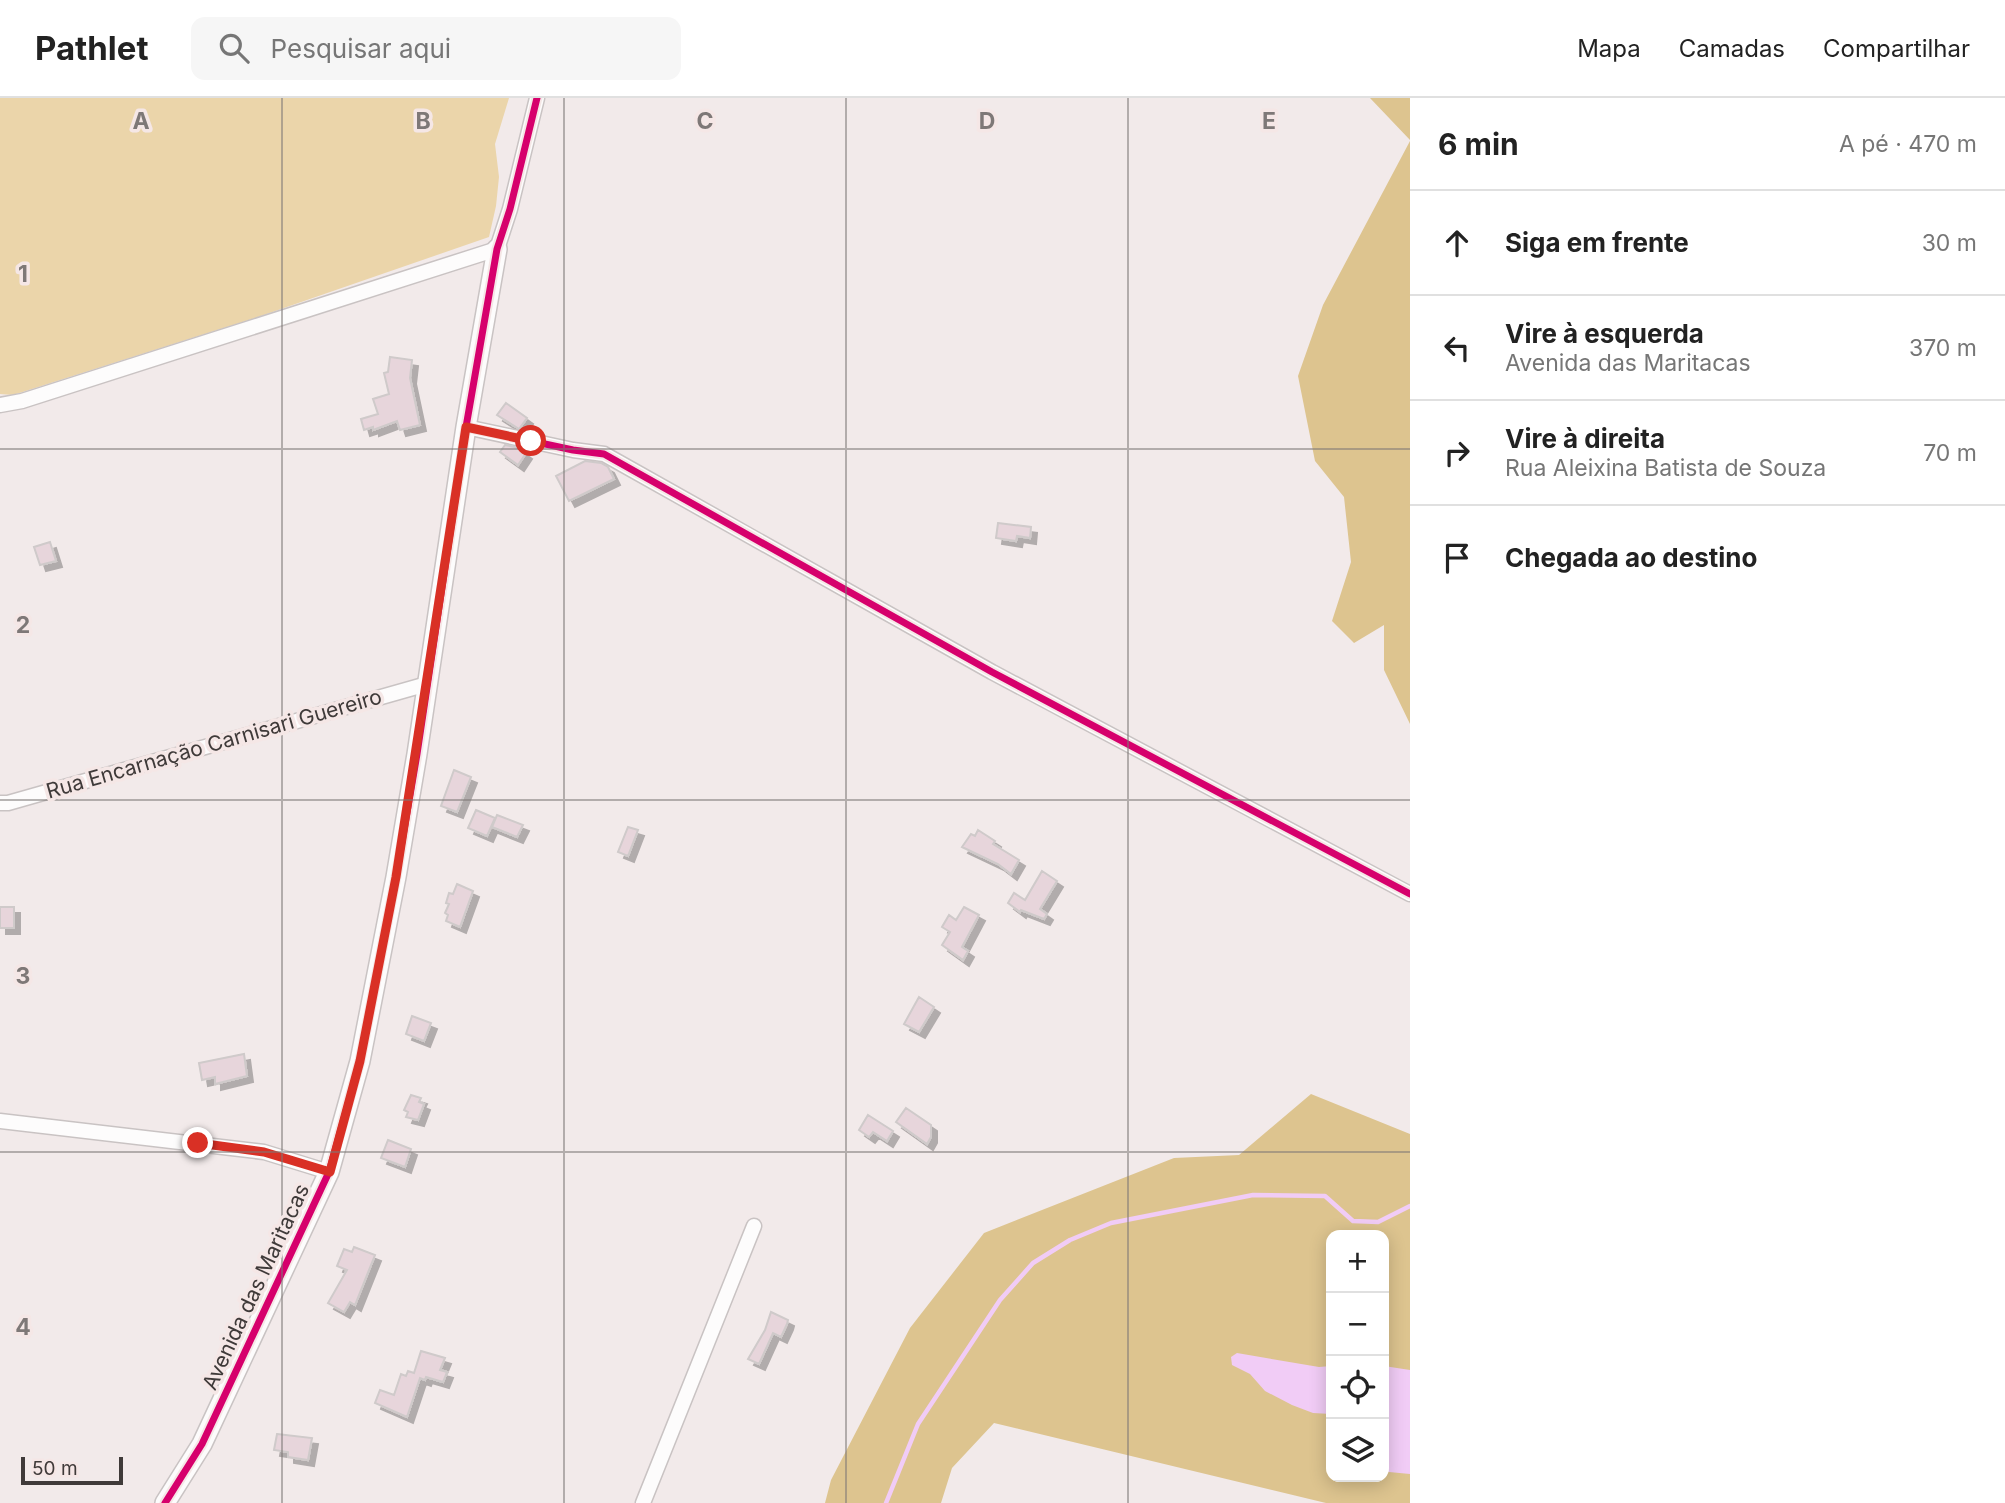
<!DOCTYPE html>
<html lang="pt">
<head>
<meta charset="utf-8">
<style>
  :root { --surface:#fff; --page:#f6f6f6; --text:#222; --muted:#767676; --line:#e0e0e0 }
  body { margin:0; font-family:Inter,sans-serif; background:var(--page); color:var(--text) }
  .controls { position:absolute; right:21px; bottom:21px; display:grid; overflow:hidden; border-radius:14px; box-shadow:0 4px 18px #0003 }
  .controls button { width:63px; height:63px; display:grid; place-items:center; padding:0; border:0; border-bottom:2px solid var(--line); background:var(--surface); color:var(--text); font:35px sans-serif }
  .scale { position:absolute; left:21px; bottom:18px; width:102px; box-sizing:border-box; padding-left:7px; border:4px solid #3f3a39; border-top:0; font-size:19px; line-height:24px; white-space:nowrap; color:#3f3a39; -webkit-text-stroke:5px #f5e7e6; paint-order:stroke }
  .stop { position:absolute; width:21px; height:21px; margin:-16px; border:5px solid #d93025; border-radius:50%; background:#fff }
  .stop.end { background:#d93025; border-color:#fff; box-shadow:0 2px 7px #0008 }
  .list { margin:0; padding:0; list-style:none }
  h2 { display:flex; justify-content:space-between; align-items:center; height:91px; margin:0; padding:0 28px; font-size:30px }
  h2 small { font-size:23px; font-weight:400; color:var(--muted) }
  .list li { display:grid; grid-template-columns:46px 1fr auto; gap:21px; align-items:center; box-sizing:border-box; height:105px; padding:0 28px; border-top:2px solid var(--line) }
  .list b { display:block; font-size:26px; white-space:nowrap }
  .list p { margin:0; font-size:23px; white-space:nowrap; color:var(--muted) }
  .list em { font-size:23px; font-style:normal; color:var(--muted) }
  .icon { flex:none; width:38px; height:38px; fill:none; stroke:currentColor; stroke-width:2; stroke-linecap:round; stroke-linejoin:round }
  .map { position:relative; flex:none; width:1410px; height:1405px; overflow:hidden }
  header { display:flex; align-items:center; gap:42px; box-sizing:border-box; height:98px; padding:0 35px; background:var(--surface); border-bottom:2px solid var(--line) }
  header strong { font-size:33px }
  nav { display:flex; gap:38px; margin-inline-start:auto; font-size:24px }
  .search { width:490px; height:63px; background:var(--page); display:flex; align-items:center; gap:18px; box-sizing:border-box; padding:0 24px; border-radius:14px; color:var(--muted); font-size:26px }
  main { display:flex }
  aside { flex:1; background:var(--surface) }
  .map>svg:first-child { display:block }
  .green { fill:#ebd5aa }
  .forest { fill:#ddc48f; fill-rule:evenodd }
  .water { fill:#f1ccf6 }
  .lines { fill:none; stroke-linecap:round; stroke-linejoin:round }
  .stream { stroke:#f1ccf6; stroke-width:4.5 }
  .building { fill:#e7d5db; stroke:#cfcaca; stroke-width:2; filter:url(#shadow) }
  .street-casing { stroke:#c9c3c3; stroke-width:17 }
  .secondary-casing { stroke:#c9c3c3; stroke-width:22 }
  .street { stroke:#fdfcfc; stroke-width:14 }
  .secondary { stroke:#fdfcfc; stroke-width:19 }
  .cycleway-casing { stroke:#f5e7e6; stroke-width:11 }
  .cycleway { stroke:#d6006c; stroke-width:7 }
  .route { stroke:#d93025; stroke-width:9 }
  .grid { fill:none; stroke:#7e7877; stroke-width:2; stroke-opacity:0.55 }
  .labels { text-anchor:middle; stroke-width:7; stroke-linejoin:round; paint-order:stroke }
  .street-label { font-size:21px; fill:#3f3a39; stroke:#f5e7e6 }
  .grid-label { font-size:23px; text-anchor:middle; font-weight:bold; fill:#7e7877; stroke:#f5e7e6; stroke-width:7; stroke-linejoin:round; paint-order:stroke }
</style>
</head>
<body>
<header>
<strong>Pathlet</strong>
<div class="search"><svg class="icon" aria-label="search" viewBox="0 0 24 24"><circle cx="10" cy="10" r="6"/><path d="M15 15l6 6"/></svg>Pesquisar aqui</div>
<nav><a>Mapa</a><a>Camadas</a><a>Compartilhar</a></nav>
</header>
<main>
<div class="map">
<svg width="1410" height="1405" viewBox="0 0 1410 1405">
  <defs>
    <filter id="shadow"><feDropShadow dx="6" dy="6" stdDeviation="0" flood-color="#0004"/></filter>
  </defs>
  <rect width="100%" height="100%" fill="#f2eaea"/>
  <!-- green -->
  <path class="green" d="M0,0H509L495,46L499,79L496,108L489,139L255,220L13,297L0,296Z"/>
  <!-- forest -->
  <path class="forest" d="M1370,0H1410V42Z
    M1410,43V626L1384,572V527L1354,545L1332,523L1351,464L1344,399L1315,363L1298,278L1323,207Z
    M1311,996L1410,1036V1405H1326L994,1325L952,1370L941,1405H825L831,1382L910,1230L984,1135L1174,1060L1239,1057ZM1331,1137H1384V1379H1331Z"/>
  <!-- water -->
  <path class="water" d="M1237,1255L1319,1269L1331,1268V1316L1313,1315L1292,1307L1265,1293L1250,1276L1232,1267L1231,1259Z
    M1384,1268L1410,1272V1376L1389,1374L1384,1371Z"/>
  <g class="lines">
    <!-- stream -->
    <path class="stream" d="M886,1405L918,1326L1000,1202L1033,1165L1070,1142L1111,1125L1253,1097L1325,1098L1353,1123L1378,1124L1410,1108"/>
  </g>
  <!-- building -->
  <path class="building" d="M390,259L412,262L410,280L420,327L400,332L397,323L373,332V329L364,332L361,321L378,316L373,301L389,296L384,275L388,274Z
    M506,305L527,320L519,331L497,317Z
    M505,347L519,350L526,355L518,367L500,354Z
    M585,363L601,365L608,369L614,381L569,403L556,378Z
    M998,425L1031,429L1030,440L1017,438L1016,443L996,440Z
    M50,444L56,463L40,467L34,449Z
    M454,672L471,679L457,714L441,708Z
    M476,712L495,720L487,738L468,730Z
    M497,717L523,727L517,739L492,729Z
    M628,729L638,732L628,758L618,754Z
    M978,732L995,743L993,746L1019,762L1011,776L998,766L962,749L971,736L975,738Z
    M1042,773L1057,783L1040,811L1047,816L1044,821L1021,812L1020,814L1008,805L1014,795L1025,802Z
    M457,786L473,793L460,829L446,823L448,817L445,815L449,806L446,805L449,795L453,796Z
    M0,809H14V830H0Z
    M964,809L979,817L962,849L968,853L963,862L942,847L950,834L942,829L949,817L956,822Z
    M919,899L934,909L919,934L904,926Z
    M412,918L431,925L424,943L406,936Z
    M244,956L247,978L215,986V979L202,982L199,965Z
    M411,997L421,1000L419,1004L424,1006L418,1022L406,1019L408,1014L404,1012Z
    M906,1010L931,1027V1039L927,1046L896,1024Z
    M868,1017L893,1033L887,1043L873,1034L869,1039L859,1032Z
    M388,1042L411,1051L405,1069L381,1060Z
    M354,1149L375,1157L355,1207L350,1204L344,1214L328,1205L347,1172L337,1168L344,1151L352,1154Z
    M771,1214L788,1222L787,1226L781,1239L773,1235L759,1266L748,1261L765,1232Z
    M421,1253L445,1260L440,1272L447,1274L443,1284L426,1279L425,1282L420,1280L407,1319L375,1305L380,1292L394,1297L401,1276L406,1278L408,1273L414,1275Z
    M277,1336L312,1340L308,1362L288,1359V1354L274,1352Z"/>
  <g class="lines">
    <!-- street casing -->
    <g class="street-casing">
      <path id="street" d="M0,307L22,303L497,151L510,111L537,0
        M466,329L573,352L604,356L992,574L1410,796
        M0,705H8L427,586
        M0,1023L264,1054L329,1074
        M643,1405L754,1128"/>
    </g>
    <!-- secondary casing -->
    <g class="secondary-casing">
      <path id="secondary" d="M165,1405L202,1346L329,1074L360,963L396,779L417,656L466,329L497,151"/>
    </g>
    <!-- street -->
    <use href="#street" class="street"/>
    <!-- secondary -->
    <use href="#secondary" class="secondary"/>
    <!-- cycleway casing -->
    <g class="cycleway-casing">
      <path id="cycleway" d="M466,329L573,352L604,356L992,574L1410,796
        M165,1405L202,1346L329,1074L360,963L396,779L417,656L466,329L497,151L510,111L537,0"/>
    </g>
    <!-- cycleway -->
    <use href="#cycleway" class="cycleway"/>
  </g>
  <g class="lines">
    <!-- route -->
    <path class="route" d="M198,1045L264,1054L330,1074L360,963L396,779L466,329L531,343"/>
  </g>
  <!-- grid -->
  <path class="grid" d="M282,0V1405M564,0V1405M846,0V1405M1128,0V1405M0,351H1410M0,702H1410M0,1054H1410"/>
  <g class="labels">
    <!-- street labels -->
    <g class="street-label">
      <text transform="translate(214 646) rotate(-16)" y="7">Rua Encarnação Carnisari Guereiro</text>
      <text transform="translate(256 1189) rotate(-65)" y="7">Avenida das Maritacas</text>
    </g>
  </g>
  <g class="grid-label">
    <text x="141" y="31">A</text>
    <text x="423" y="31">B</text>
    <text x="705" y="31">C</text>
    <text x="987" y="31">D</text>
    <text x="1269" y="31">E</text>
    <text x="23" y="184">1</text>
    <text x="23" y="535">2</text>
    <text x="23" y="886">3</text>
    <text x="23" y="1237">4</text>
  </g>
</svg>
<div class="controls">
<button>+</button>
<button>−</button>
<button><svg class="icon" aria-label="locate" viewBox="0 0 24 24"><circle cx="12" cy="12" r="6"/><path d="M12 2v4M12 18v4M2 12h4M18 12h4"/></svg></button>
<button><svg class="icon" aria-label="layers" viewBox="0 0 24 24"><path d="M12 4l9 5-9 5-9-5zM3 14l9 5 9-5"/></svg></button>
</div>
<div class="scale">50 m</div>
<div class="stop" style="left:531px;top:343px"></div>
<div class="stop end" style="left:198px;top:1045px"></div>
</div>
<aside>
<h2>6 min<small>A pé · 470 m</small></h2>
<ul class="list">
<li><svg class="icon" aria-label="ahead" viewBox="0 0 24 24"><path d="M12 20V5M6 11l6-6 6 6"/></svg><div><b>Siga em frente</b></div><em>30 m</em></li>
<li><svg class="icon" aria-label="left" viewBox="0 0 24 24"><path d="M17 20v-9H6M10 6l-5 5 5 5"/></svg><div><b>Vire à esquerda</b><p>Avenida das Maritacas</p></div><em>370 m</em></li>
<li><svg class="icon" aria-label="right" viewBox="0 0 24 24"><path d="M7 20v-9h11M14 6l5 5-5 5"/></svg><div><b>Vire à direita</b><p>Rua Aleixina Batista de Souza</p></div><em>70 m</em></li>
<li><svg class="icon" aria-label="arrive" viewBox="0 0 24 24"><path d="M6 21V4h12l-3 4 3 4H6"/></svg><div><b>Chegada ao destino</b></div></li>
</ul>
</aside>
</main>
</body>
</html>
